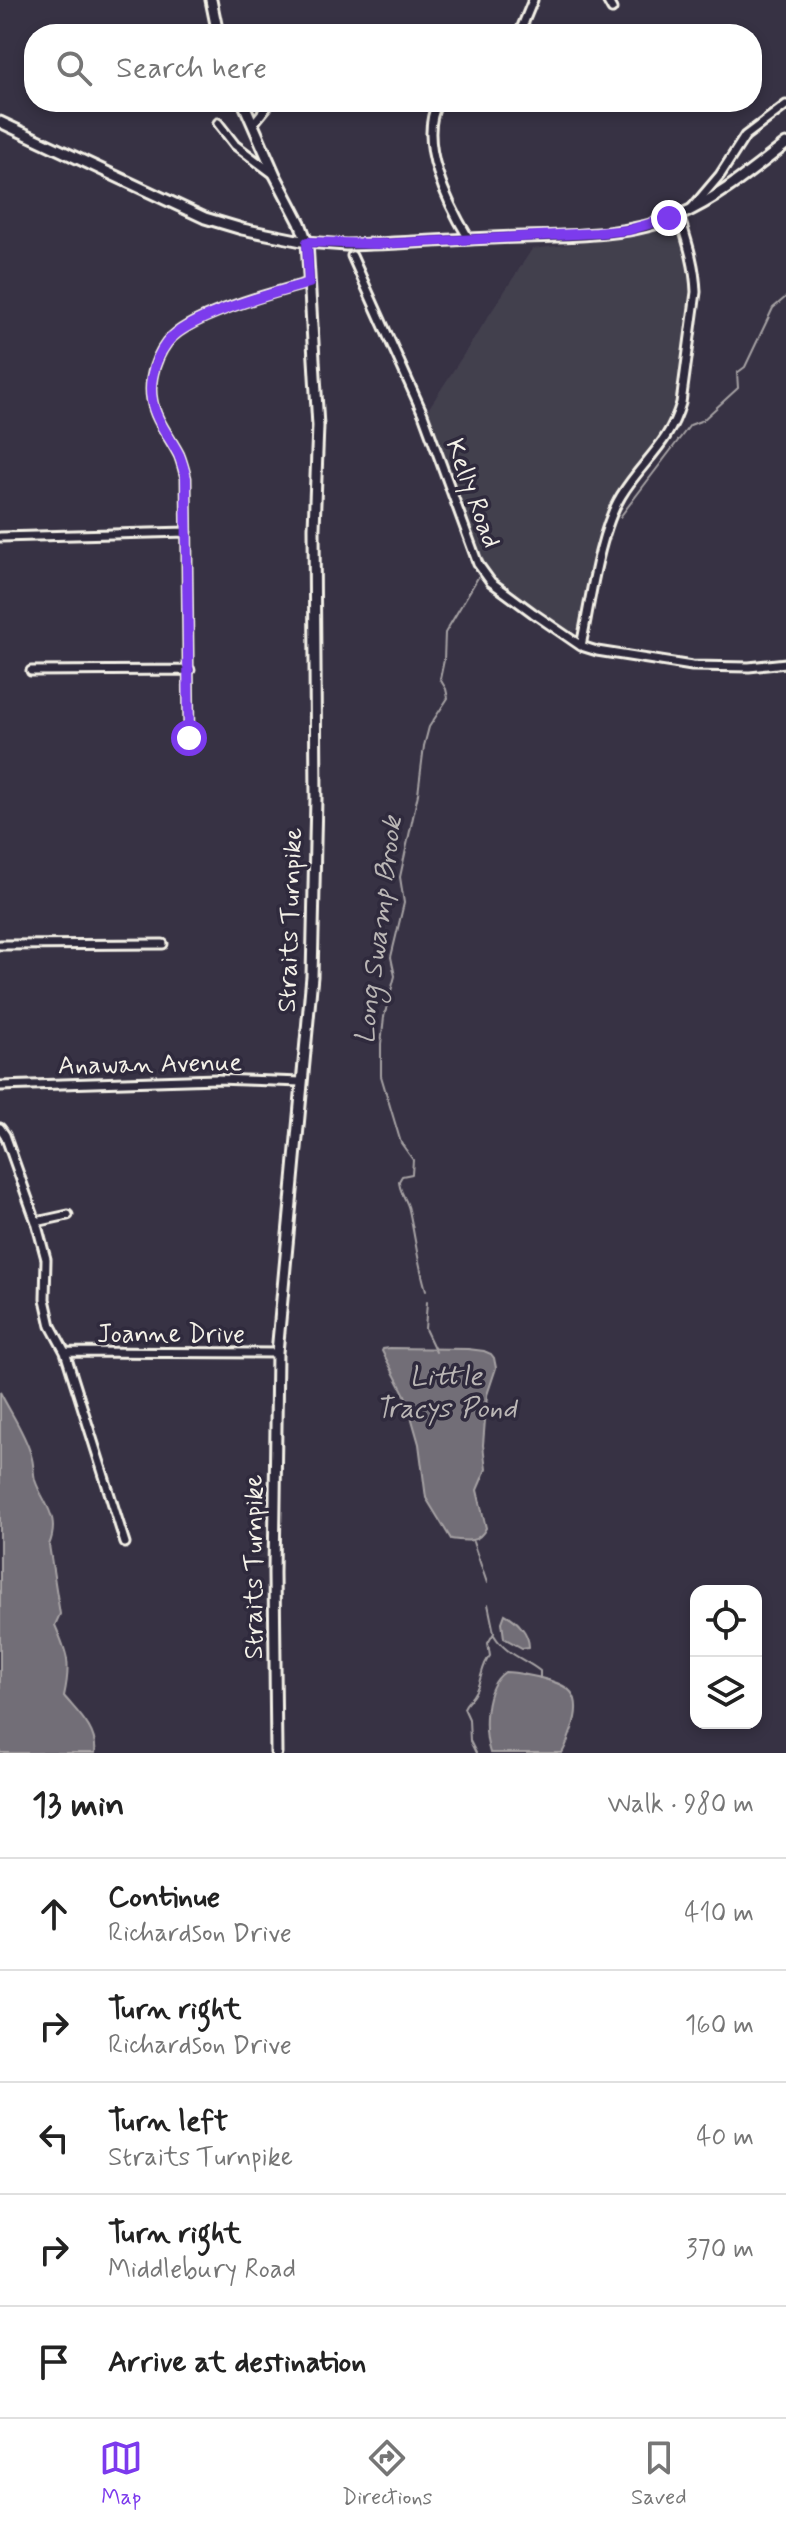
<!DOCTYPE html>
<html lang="en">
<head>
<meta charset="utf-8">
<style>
  :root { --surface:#fff; --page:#f6f6f6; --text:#222; --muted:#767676; --line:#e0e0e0; --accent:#7c3aed }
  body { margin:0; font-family:Mynerve,sans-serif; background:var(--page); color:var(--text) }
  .controls { position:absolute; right:24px; bottom:24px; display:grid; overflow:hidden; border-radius:16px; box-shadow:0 4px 12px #0003 }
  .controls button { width:72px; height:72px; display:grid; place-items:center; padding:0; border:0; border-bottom:2px solid var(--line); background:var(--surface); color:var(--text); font:40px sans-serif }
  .stop { position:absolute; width:24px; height:24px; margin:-18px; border:6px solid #7c3aed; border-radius:50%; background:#fff }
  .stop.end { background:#7c3aed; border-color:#fff; box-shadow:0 2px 8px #0008 }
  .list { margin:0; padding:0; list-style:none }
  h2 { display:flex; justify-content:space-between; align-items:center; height:104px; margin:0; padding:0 32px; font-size:34px }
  h2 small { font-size:26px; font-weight:400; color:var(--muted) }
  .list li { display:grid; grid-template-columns:52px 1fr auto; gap:24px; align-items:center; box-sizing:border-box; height:112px; padding:0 32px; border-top:2px solid var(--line) }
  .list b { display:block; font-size:30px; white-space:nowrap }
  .list p { margin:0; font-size:26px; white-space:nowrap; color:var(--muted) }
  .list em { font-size:26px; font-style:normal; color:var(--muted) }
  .icon { flex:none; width:44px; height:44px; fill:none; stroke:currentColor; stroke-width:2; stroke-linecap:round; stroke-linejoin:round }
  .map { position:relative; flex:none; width:786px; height:1753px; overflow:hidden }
  .search { position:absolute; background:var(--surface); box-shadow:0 4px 12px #0003; left:24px; right:24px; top:24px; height:88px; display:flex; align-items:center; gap:20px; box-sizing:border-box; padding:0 28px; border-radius:32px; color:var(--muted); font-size:30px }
  .sheet { height:664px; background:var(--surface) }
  nav { display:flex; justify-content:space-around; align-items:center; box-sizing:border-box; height:112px; border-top:2px solid var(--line); background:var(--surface); font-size:22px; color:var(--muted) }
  nav a { display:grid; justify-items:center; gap:4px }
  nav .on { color:var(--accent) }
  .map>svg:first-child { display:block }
  .built { fill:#433f4e }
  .water { fill:#726e77; stroke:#a6a2a4; stroke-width:2 }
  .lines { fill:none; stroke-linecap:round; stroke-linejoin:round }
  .stream { stroke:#a6a2a4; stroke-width:2 }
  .minor-casing { stroke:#f4f1e8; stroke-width:13 }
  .major-casing { stroke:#f4f1e8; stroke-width:15 }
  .minor { stroke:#2f2a3d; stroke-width:7 }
  .major { stroke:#2f2a3d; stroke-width:9 }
  .route { stroke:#7c3aed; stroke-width:10 }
  .labels { text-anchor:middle; stroke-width:7; stroke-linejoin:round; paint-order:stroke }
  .street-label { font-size:26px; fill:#f4f1e8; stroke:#2f2a3d }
  .water-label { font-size:28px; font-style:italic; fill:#bab6b5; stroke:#2f2a3d }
</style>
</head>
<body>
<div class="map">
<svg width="786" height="1753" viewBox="0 0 786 1753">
  <rect width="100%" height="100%" fill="#373244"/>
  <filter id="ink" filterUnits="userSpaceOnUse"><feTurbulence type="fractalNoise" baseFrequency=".0125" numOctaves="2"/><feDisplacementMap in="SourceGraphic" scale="16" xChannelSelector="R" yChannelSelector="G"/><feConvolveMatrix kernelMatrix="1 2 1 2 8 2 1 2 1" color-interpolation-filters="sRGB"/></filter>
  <g filter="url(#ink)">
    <!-- built -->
    <path class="built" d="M667,228H674L679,232L691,280L677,406L665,435L617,494L602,536L580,627L572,633H567L507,588L495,578L484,564L427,411L532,249L624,238Z"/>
    <!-- water -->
    <path class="water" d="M390,1348L468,1349L484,1351L491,1354L494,1358L496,1368L487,1395L483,1445L486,1469L477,1490L486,1528C478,1544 466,1541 451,1539L426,1498L419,1444L405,1395L382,1351L383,1349Z
      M0,1392C10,1412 25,1433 31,1455C34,1463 33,1472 35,1480C43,1504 61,1516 49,1545L60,1614L55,1625C68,1655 71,1664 64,1696C77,1712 98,1730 95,1753H0Z
      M505,1614C517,1620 529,1633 529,1647L522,1648L504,1638L502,1622Z
      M505,1672C516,1672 526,1675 537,1677C570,1685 584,1693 572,1729C569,1737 567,1745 562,1753H490C483,1730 483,1687 505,1672Z"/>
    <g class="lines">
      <!-- stream -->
      <path class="stream" d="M620,517L690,425L703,420L738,388L737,373L745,367L773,308L786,297
        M426,1290C418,1264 415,1237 409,1210C407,1199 399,1192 399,1181L402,1176L412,1174L413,1160L401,1143L381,1076V1044L384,1017L395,976L391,957L404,903L400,877L418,794L424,746L429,727L448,698L446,689L440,679L444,660L445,633L480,574
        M427,1302L425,1329L436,1352
        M473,1542L487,1583
        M494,1635C506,1655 524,1658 540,1671V1678
        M476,1753L470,1741L469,1719L464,1708C467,1701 472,1699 475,1692C482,1681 481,1665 490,1656L488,1643L494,1633L488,1604"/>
      <!-- minor casing -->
      <g class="minor-casing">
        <path id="minor" d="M607,0L612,9
          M519,34L533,0
          M438,102C417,142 448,204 469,239
          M218,123L235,145L275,175
          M253,124L271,102
          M692,208L720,175L745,136L786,105
          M352,256L423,414L478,564L491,582L533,613L581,646L597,651L692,666L749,667L786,663
          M0,537L187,532
          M581,646C590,603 599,532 621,496C642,461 669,445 681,403L696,292C695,264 687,241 679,215
          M31,671L190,670
          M189,738L186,478C184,471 182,462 179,455C170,437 155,420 152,400C148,379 157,352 172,337C197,313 275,292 309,283
          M0,945L163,944
          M0,1086L217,1079L302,1082
          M0,1128L5,1135L36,1222L46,1259L45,1299L51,1326L65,1352L125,1543
          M36,1222L68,1215
          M65,1352L277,1353"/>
      </g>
      <!-- major casing -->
      <g class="major-casing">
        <path id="major" d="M211,0L218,34
          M243,102L275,175L300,223L307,242L318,426L314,528L316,798L312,976L277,1353L274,1573L276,1753
          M0,122L205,218L242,229L307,242L346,245C395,244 443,240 492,238C554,235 622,240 680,215C719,198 752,170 786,144"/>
      </g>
      <!-- minor -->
      <use href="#minor" class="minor"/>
      <!-- major -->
      <use href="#major" class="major"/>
    </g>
  </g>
  <g class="lines" filter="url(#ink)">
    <!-- route -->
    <path class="route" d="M189,738L186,478C184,470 182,462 179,455C170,437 155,420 152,400C148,379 157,352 172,337C198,313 274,293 309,283L307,242L378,244L597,233L629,230L669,218"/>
  </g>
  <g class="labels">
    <!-- street labels -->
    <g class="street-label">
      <text transform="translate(474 493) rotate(70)" y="9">Kelly Road</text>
      <text transform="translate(289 920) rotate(-88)" y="9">Straits Turnpike</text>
      <text transform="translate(150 1063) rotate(-1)" y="9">Anawan Avenue</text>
      <text x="171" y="1342">Joanne Drive</text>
      <text transform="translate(253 1567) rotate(-90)" y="9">Straits Turnpike</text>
    </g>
    <!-- water labels -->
    <g class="water-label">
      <text transform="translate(377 930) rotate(-83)" y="10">Long Swamp Brook</text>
      <text x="446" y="1385">Little<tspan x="446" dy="32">Tracys Pond</tspan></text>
    </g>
  </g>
</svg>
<div class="controls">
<button><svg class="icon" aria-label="locate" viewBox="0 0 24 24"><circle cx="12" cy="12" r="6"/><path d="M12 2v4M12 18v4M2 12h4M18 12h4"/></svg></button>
<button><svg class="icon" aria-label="layers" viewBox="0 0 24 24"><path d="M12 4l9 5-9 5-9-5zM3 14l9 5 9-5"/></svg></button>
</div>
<div class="stop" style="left:189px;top:738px"></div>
<div class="stop end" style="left:669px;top:218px"></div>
<div class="search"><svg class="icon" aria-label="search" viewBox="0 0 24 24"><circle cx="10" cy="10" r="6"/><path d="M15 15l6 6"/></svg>Search here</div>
</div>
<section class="sheet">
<h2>13 min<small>Walk · 980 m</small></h2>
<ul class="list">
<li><svg class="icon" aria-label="ahead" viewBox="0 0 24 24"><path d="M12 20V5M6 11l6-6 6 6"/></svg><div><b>Continue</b><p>Richardson Drive</p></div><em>410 m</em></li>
<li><svg class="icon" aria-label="right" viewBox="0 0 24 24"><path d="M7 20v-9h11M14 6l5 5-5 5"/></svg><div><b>Turn right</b><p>Richardson Drive</p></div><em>160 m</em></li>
<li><svg class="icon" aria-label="left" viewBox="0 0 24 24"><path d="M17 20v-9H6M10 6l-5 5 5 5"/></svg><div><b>Turn left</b><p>Straits Turnpike</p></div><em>40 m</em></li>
<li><svg class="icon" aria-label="right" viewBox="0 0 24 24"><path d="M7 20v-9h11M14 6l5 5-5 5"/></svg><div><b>Turn right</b><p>Middlebury Road</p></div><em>370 m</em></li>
<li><svg class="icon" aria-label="arrive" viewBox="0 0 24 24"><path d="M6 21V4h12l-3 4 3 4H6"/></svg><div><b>Arrive at destination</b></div></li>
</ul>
</section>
<nav>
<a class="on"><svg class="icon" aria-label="map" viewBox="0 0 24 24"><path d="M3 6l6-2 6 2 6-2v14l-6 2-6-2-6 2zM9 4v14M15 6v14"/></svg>Map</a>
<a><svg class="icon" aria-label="directions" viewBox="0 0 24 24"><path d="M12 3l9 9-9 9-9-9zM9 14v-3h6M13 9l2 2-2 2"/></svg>Directions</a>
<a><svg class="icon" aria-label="saved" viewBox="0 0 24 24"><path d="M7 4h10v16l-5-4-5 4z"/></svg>Saved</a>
</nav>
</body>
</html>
